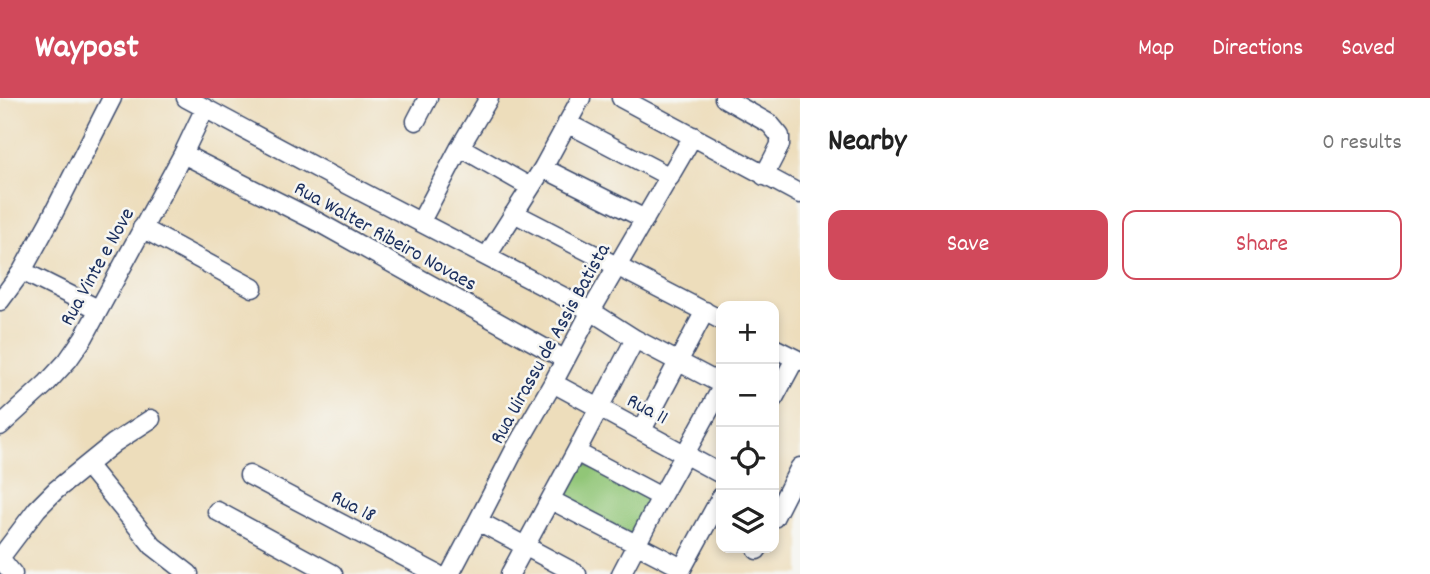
<!DOCTYPE html>
<html lang="en">
<head>
<meta charset="utf-8">
<style>
  :root { --surface:#fff; --page:#f6f6f6; --text:#222; --muted:#767676; --line:#e0e0e0; --accent:#d1495b }
  body { margin:0; font-family:Dekko,sans-serif; background:var(--page); color:var(--text) }
  .controls { position:absolute; right:21px; bottom:21px; display:grid; overflow:hidden; border-radius:14px; box-shadow:0 4px 10px #0003 }
  .controls button { width:63px; height:63px; display:grid; place-items:center; padding:0; border:0; border-bottom:2px solid var(--line); background:var(--surface); color:var(--text); font:35px sans-serif }
  .list { margin:0; padding:0; list-style:none }
  h2 { display:flex; justify-content:space-between; align-items:center; height:91px; margin:0; padding:0 28px; font-size:30px }
  h2 small { font-size:23px; font-weight:400; color:var(--muted) }
  .actions { display:flex; gap:14px; padding:21px 28px }
  .actions a { flex:1; padding:16px 0; border:2px solid var(--accent); border-radius:14px; text-align:center; font-size:24px; color:var(--accent) }
  .actions .main { background:var(--accent); color:#fff }
  .icon { flex:none; width:38px; height:38px; fill:none; stroke:currentColor; stroke-width:2; stroke-linecap:round; stroke-linejoin:round }
  .map { position:relative; flex:none; width:800px; height:476px; overflow:hidden }
  header { display:flex; align-items:center; gap:42px; box-sizing:border-box; height:98px; padding:0 35px; background:var(--accent); color:#fff }
  header strong { font-size:33px }
  nav { display:flex; gap:38px; margin-inline-start:auto; font-size:24px }
  main { display:flex }
  aside { flex:1; background:var(--surface) }
  .map>svg:first-child { display:block }
  .green { fill:#91c677; stroke:#567a6a; stroke-width:2 }
  .lines { fill:none; stroke-linecap:round; stroke-linejoin:round }
  .minor-casing { stroke:#3a496c; stroke-width:21 }
  .minor { stroke:#fff; stroke-width:18 }
  .labels { text-anchor:middle; stroke-width:5; stroke-linejoin:round; paint-order:stroke }
  .street-label { font-size:21px; fill:#1b2f5e; stroke:#f6f6f2 }
</style>
</head>
<body>
<header>
<strong>Waypost</strong>
<nav><a>Map</a><a>Directions</a><a>Saved</a></nav>
</header>
<main>
<div class="map">
<svg width="800" height="476" viewBox="0 0 800 476">
  <rect width="100%" height="100%" fill="#f6f6f2"/>
  <filter id="ink" filterUnits="userSpaceOnUse"><feTurbulence type="fractalNoise" baseFrequency=".0143" numOctaves="2"/><feDisplacementMap in="SourceGraphic" scale="14" xChannelSelector="R" yChannelSelector="G"/><feConvolveMatrix kernelMatrix="1 2 1 2 8 2 1 2 1" color-interpolation-filters="sRGB"/></filter>
  <filter id="wash" filterUnits="userSpaceOnUse"><feTurbulence type="fractalNoise" baseFrequency=".00686" numOctaves="4" result="noise"/><feDisplacementMap in="SourceGraphic" scale="28" xChannelSelector="R" yChannelSelector="G"/><feGaussianBlur stdDeviation="1.57" result="paint"/><feColorMatrix in="noise" values="0 0 0 0 0 0 0 0 0 0 0 0 0 0 0 0 0 1.4 0 .05"/><feComposite in="paint" operator="in"/></filter>
  <g filter="url(#wash)">
    <rect width="100%" height="100%" fill="#edddbb"/>
    <!-- green -->
    <path class="green" d="M579,362L654,401L635,439L560,400Z"/>
  </g>
  <g filter="url(#ink)">
    <g class="lines">
      <!-- minor casing -->
      <g class="minor-casing">
        <path id="minor" d="M186,0L339,82L591,213L635,241L721,286
          M621,0L800,96
          M724,0L770,26L780,38V47L764,78
          M416,23L428,0
          M567,25L670,79
          M460,49L530,89
          M183,56L318,124L564,261
          M543,70L645,121
          M514,115L721,222
          M421,123L460,49L489,0
          M142,130L253,190
          M487,158L543,70L581,0
          M22,173L98,211
          M0,203L22,173L49,124L112,0
          M774,250L800,263
          M553,285L721,376
          M774,300L795,261
          M0,328L46,286L68,262L84,239L183,56L205,10
          M642,332L705,213
          M576,354L661,399
          M87,367L153,448L189,476
          M249,377L437,476
          M551,402L682,470
          M217,413L333,476
          M774,420L800,369
          M478,423L577,476
          M757,452L758,450
          M0,460L37,411L56,392L114,345L151,321
          M0,460L13,476
          M450,476L478,423L515,351L553,285L591,213L693,38
          M510,476L576,354L635,241
          M621,476L661,399L721,291
          M679,476L721,399"/>
      </g>
      <!-- minor -->
      <use href="#minor" class="minor"/>
    </g>
  </g>
  <g class="labels">
    <!-- street labels -->
    <g class="street-label">
      <text transform="translate(386 137) rotate(29)" y="7">Rua Walter Ribeiro Novaes</text>
      <text transform="translate(96 168) rotate(-61)" y="7">Rua Vinte e Nove</text>
      <text transform="translate(549 245) rotate(-61)" y="7">Rua Uirassu de Assis Batista</text>
      <text transform="translate(648 310) rotate(28)" y="7">Rua 11</text>
      <text transform="translate(354 407) rotate(27)" y="7">Rua 18</text>
    </g>
  </g>
</svg>
<div class="controls">
<button>+</button>
<button>−</button>
<button><svg class="icon" aria-label="locate" viewBox="0 0 24 24"><circle cx="12" cy="12" r="6"/><path d="M12 2v4M12 18v4M2 12h4M18 12h4"/></svg></button>
<button><svg class="icon" aria-label="layers" viewBox="0 0 24 24"><path d="M12 4l9 5-9 5-9-5zM3 14l9 5 9-5"/></svg></button>
</div>
</div>
<aside>
<h2>Nearby<small>0 results</small></h2>
<ul class="list">
</ul>
<div class="actions"><a class="main">Save</a><a>Share</a></div>
</aside>
</main>
</body>
</html>
